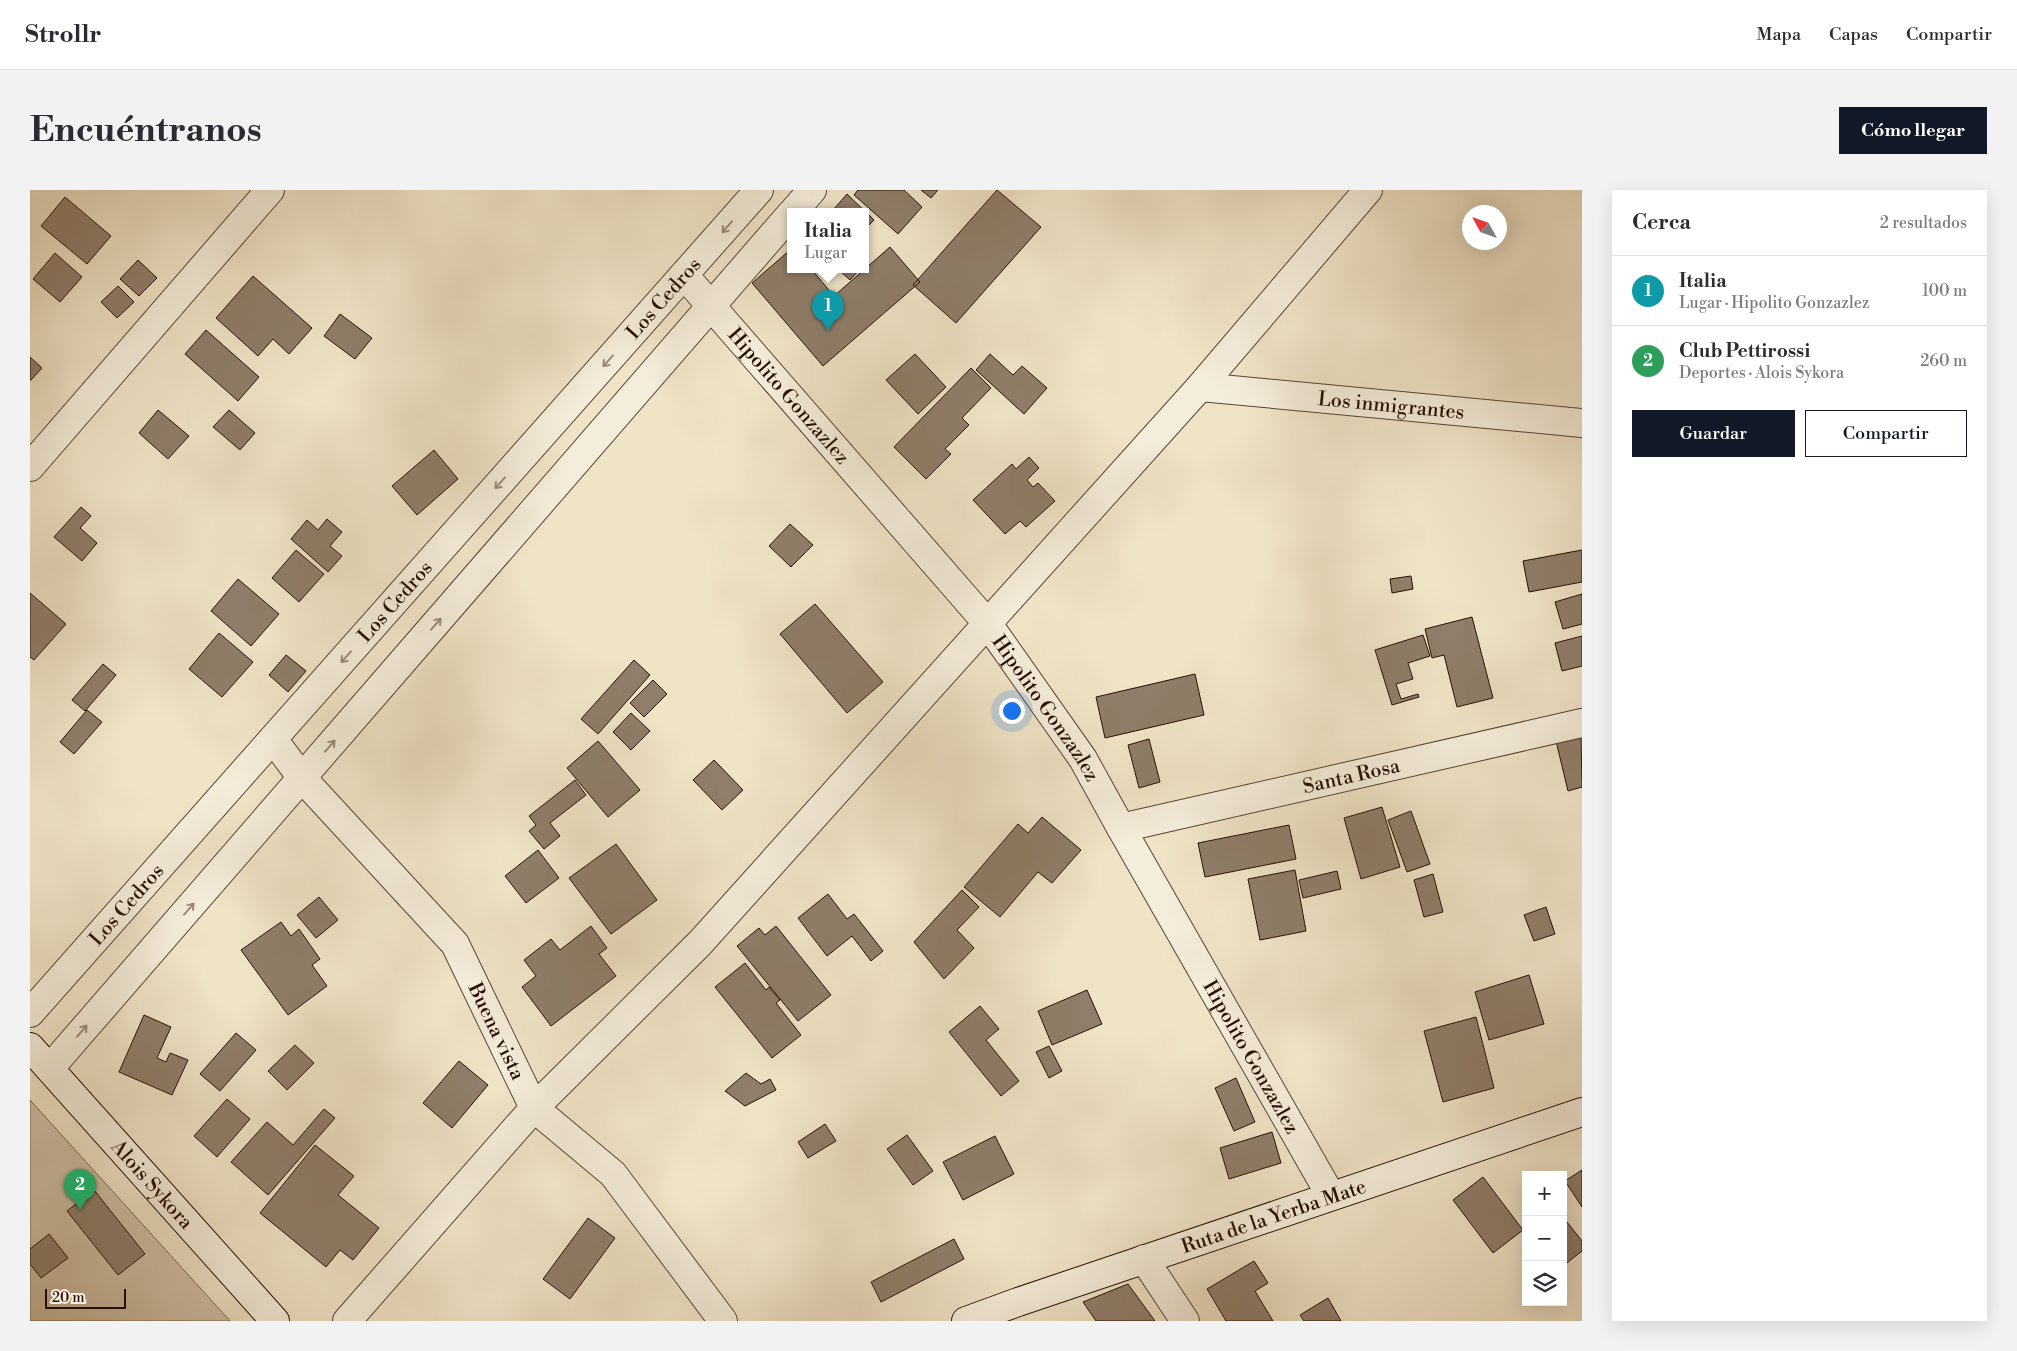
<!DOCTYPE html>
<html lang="es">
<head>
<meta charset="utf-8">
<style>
  :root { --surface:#fff; --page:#f2f2f3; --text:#2b2b33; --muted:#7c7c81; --line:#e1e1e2; --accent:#111827 }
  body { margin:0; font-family:"Libre Bodoni",serif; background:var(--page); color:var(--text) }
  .controls { position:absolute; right:15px; bottom:15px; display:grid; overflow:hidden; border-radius:0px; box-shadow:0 5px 20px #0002 }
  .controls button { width:45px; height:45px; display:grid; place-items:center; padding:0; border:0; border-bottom:1px solid var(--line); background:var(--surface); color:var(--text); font:25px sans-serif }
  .compass { position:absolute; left:1432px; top:15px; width:45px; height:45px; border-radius:50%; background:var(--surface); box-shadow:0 5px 20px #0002; rotate:310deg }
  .scale { position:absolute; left:15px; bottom:12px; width:81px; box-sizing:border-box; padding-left:5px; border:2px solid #261005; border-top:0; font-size:14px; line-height:18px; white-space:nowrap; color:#261005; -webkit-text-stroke:4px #f5eddb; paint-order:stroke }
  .you { position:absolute; left:981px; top:520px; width:18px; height:18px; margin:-12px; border:4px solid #fff; border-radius:50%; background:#1a73e8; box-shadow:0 0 0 8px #1a73e833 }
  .badge { display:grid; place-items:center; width:32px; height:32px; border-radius:50%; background:var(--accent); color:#fff; font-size:16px; font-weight:700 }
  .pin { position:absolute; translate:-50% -41px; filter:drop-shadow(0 1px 2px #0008) }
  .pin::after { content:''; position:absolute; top:26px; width:18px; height:15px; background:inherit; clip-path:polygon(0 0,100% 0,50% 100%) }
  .popup { position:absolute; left:757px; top:18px; width:82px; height:65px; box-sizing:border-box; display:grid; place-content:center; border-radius:0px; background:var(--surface); filter:drop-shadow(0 1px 4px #0005); font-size:16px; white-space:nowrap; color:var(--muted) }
  .popup b { font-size:19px; color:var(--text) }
  .popup::after { content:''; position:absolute; left:50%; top:100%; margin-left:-10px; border:10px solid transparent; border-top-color:var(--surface) }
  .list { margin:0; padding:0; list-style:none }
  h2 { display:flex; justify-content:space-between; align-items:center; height:65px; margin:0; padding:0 20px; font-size:21px }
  h2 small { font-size:16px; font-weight:400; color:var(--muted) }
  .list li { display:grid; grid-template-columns:32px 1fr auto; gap:15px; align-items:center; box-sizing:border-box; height:70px; padding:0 20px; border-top:1px solid var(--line) }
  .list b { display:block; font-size:19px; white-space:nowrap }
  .list p { margin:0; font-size:16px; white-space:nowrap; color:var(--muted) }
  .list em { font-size:16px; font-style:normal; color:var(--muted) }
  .actions { display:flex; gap:10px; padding:15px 20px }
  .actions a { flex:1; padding:11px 0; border:1px solid var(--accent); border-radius:0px; text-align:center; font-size:18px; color:var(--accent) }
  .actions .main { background:var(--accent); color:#fff }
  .icon { flex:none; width:28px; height:28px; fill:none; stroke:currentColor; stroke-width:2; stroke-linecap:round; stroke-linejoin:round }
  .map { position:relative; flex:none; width:1552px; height:1131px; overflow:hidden; border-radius:0px }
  header { display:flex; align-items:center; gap:30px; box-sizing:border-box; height:70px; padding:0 25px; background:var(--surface); border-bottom:1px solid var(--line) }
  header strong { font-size:24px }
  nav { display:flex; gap:28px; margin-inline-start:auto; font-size:18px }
  .intro { display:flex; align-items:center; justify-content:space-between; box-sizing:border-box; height:120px; padding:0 30px }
  h1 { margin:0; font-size:35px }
  .button { padding:12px 22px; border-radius:0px; background:var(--accent); color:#fff; font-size:18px; font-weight:700 }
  main { display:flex; gap:30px; padding:0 30px }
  aside { flex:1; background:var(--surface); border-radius:0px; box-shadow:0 5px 20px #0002 }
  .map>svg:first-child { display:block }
  .green { fill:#cec0a6; stroke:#7a6856 }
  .building { fill:#8f7e6a; stroke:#261005 }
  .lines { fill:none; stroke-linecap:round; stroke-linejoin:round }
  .street-casing { stroke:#584536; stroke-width:30 }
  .secondary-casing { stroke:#261005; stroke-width:30 }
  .street { stroke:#f5eddb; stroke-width:28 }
  .secondary { stroke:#f5eddb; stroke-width:28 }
  .oneway { stroke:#988a7b }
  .labels { text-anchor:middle; stroke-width:4.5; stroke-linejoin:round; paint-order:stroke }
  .street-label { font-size:20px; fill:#261005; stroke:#f5eddb }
</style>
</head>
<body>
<header>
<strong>Strollr</strong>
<nav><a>Mapa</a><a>Capas</a><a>Compartir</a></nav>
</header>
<div class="intro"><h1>Encuéntranos</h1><a class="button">Cómo llegar</a></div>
<main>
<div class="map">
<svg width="1552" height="1131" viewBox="0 0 1552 1131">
  <rect width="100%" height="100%" fill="#f0e4c7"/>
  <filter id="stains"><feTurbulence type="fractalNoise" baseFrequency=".004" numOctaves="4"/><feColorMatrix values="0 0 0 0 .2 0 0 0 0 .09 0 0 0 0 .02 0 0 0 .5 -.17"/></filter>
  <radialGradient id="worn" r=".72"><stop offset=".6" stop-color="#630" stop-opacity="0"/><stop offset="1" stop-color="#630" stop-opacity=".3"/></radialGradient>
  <!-- green -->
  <path class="green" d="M0,910L200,1131H0Z"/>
  <!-- building -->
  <path class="building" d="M828,0H874L892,17L868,44L824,5Z
    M891,0H908L901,8Z
    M967,0L1011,37L926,133L883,95Z
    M817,4L844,30L836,38V22H806L803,20Z
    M35,7L81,46L57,74L11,36Z
    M860,57L890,92L793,176L722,93L760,60V80H782L804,106Z
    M25,63L52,87L30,112L3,89Z
    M108,70L127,88L109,106L90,89Z
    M809,80H829L820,90Z
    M223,86L282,138L259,164L243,149L228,166L186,128Z
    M88,96L104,112L87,128L71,112Z
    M310,124L342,148L325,169L294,146Z
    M176,140L229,187L208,211L155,164Z
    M885,164L916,197L888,224L856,190Z
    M960,164L983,185L992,176L1017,198L994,224L946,180Z
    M0,167L12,178L0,191Z
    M941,178L961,198L932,228L939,235L915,259L921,264L896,289L864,257Z
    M128,220L159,246L138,269L109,243Z
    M199,220L225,243L210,260L183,237Z
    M404,260L428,289L387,325L362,296Z
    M999,267L1009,278L997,290L1003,297L1008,293L1025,311L996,337L990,331L975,344L943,310L982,274L986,279Z
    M51,317L61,326L50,338L67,353L52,371L24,347Z
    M297,329L312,342L300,356L312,366L298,382L261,349L277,330L288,340Z
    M760,334L783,355L761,377L739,356Z
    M266,360L294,384L269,412L242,388Z
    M1552,360V392L1499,402L1493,371Z
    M1381,386L1383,399L1362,403L1360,389Z
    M208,389L249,424L221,456L181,421Z
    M0,403L36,434L4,470L0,467Z
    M1552,404V434L1533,439L1525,412Z
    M785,414L853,492L817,523L750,444Z
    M1442,427L1463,508L1427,517L1414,465L1402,468L1395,439Z
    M189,443L223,472L192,507L159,479Z
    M1393,445L1400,466L1378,473L1383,489L1366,494L1371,509L1388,504L1389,507L1362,515L1345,460Z
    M1552,446V476L1532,481L1525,453Z
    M256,465L276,481L258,502L239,485Z
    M604,470L620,485L568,544L551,529Z
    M73,474L86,485L55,521L42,510Z
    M1165,484L1174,525L1075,548L1066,507Z
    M623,490L637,504L614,527L600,513Z
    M57,520L72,532L44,564L30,552Z
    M601,523L620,541L601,560L583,542Z
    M1551,545L1552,597L1538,601L1526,551Z
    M1119,549L1130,592L1109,598L1098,555Z
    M568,551L610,600L578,627L537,578Z
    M684,570L713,600L692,620L663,590Z
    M545,590L556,605L520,633L530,646L514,659L499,641L506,635L499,626Z
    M1352,617L1370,677L1331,689L1314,628Z
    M1381,621L1400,674L1377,682L1358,630Z
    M1012,627L1051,660L1022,693L1008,682L970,727L934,697L988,634L998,643Z
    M1259,635L1266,669L1175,687L1168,653Z
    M586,654L627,710L581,744L539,688Z
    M508,660L529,688L496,713L475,686Z
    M1265,680L1276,741L1230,750L1218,689Z
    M1307,681L1311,699L1273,708L1269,690Z
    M1403,684L1413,722L1394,727L1384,690Z
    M932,700L949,717L927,740L944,758L914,789L884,752Z
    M798,704L817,729L824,724L853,761L841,771L822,746L797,766L768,728Z
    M289,707L308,730L286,748L267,725Z
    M1516,717L1525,744L1504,751L1494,725Z
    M251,732L261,746L269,739L290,769L282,775L297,796L258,825L211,760Z
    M561,736L577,758L569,764L586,786L521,836L492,797L506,786L494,770L521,749L530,760Z
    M746,736L801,805L768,831L707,756L729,738L735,745Z
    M715,773L736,800L739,797L750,810L746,813L771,845L742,868L685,797Z
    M1499,785L1514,834L1459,850L1445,802Z
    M1057,800L1072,834L1022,855L1008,821Z
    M950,816L969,839L956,850L989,891L971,906L919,842Z
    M114,825L141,837L127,868L136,872L140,863L158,870L142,905L89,882Z
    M1446,827L1464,898L1413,912L1394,841Z
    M206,843L226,860L190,901L170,884Z
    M265,855L284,873L257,900L238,881Z
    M1019,856L1032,881L1019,888L1006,862Z
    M429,871L458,895L422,938L393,913Z
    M716,883L731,894L740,889L746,900L715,916L695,901Z
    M1206,888L1225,932L1204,941L1185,898Z
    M197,909L220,929L187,967L164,946Z
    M294,919L305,928L238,1005L201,972L237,932L263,955Z
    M795,934L806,951L778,968L768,952Z
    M1242,942L1251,973L1199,989L1190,958Z
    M877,945L903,981L883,995L857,959Z
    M965,946L984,984L933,1010L913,972Z
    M285,955L324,986L308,1005L349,1038L323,1070L310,1060L296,1077L230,1023Z
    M1552,980V1017L1535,991Z
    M1453,987L1493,1040L1463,1063L1423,1010Z
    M64,1000L115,1064L88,1085L37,1021Z
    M1533,1027L1552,1051V1061L1533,1076Z
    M558,1028L585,1048L540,1109L513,1089Z
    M19,1044L38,1068L11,1088L0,1074V1059Z
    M924,1049L934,1069L851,1112L841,1092Z
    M1224,1071L1238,1093L1225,1101L1243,1131H1196L1177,1099Z
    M1098,1094L1125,1131H1066L1053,1112Z
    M1298,1108L1311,1131H1274L1270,1125Z"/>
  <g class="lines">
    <!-- street casing -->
    <g class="street-casing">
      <g id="street">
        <path d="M763,22L782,0"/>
        <path id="s1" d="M654,85L958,434L1053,569L1091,638L1301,1006"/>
        <path id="s2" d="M1170,197L1552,233"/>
        <path d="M0,277L240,0"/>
        <path id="s3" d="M243,549L272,588L425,754L504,918L583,984L693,1131"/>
        <path id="s4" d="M1091,638L1552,533"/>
        <path id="s5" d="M0,823L729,0"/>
        <path d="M20,878L760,25"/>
        <path d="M1114,1069L1155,1131"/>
        <path d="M317,1131L504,918L670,753L1170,197L1338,0"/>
      </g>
    </g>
    <!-- secondary casing -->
    <g class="secondary-casing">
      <g id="secondary">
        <path id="s6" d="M0,857L245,1131"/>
        <path id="s7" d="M936,1131L988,1112L1552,922"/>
      </g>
    </g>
    <!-- street -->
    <use href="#street" class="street"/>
    <!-- secondary -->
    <use href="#secondary" class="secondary"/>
  </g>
  <!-- one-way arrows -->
  <defs><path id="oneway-shaft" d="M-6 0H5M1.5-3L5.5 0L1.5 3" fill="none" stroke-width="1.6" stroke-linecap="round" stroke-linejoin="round" transform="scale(1.25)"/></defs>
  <g class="oneway">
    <use href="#oneway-shaft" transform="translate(697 37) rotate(131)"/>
    <use href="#oneway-shaft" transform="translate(578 171) rotate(132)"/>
    <use href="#oneway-shaft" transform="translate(470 293) rotate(132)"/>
    <use href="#oneway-shaft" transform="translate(406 434) rotate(-49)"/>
    <use href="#oneway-shaft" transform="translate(316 467) rotate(132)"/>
    <use href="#oneway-shaft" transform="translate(300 556) rotate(-49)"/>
    <use href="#oneway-shaft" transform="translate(159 719) rotate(-49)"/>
    <use href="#oneway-shaft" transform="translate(52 841) rotate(-49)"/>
  </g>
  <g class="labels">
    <!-- street labels -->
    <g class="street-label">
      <text dy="7" stroke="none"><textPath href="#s5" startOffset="955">Los Cedros</textPath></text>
      <text dy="7" stroke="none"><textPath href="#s1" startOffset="160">Hipolito Gonzazlez</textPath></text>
      <text dy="7" stroke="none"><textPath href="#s2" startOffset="192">Los inmigrantes</textPath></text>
      <text dy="7" stroke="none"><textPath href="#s5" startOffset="550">Los Cedros</textPath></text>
      <text dy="7" stroke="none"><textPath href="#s1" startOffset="565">Hipolito Gonzazlez</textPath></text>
      <text dy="7" stroke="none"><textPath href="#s4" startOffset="236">Santa Rosa</textPath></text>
      <text dy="7" stroke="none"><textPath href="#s5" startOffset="145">Los Cedros</textPath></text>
      <text dy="7" stroke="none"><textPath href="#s3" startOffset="371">Buena vista</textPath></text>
      <text dy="7" stroke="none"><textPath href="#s1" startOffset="970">Hipolito Gonzazlez</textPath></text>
      <text dy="7" stroke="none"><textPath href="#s6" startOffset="184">Alois Sykora</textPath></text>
      <text dy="7" stroke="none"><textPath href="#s7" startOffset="325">Ruta de la Yerba Mate</textPath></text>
    </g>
  </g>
  <rect width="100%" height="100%" filter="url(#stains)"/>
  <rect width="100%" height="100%" fill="url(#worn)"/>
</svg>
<div class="controls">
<button>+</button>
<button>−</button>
<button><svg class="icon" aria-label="layers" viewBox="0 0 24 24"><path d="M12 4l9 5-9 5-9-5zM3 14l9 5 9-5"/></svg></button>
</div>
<svg class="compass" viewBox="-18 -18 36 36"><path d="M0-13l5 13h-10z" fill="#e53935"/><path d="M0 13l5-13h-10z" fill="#7c7c81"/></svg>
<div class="scale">20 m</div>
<div class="you"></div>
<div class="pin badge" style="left:798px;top:141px;background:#0f9aa8">1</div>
<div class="popup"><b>Italia</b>Lugar</div>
<div class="pin badge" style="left:50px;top:1020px;background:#2e9e5b">2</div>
</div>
<aside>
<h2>Cerca<small>2 resultados</small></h2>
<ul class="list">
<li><span class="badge" style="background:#0f9aa8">1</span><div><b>Italia</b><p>Lugar · Hipolito Gonzazlez</p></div><em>100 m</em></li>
<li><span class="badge" style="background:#2e9e5b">2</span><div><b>Club Pettirossi</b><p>Deportes · Alois Sykora</p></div><em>260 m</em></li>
</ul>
<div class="actions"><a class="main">Guardar</a><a>Compartir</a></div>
</aside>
</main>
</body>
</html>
